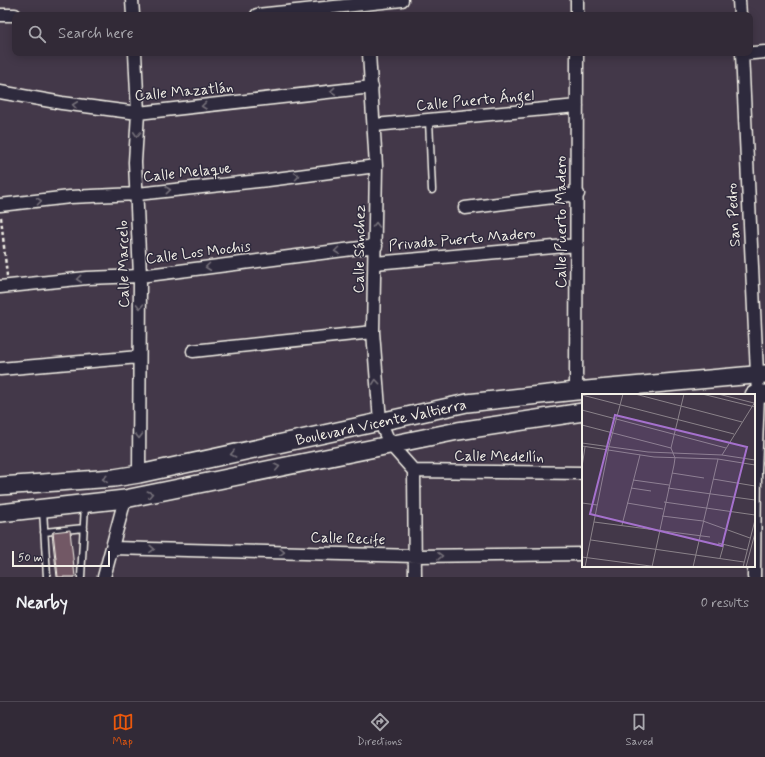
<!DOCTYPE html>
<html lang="en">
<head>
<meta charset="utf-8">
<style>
  :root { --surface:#322a37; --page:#3a323f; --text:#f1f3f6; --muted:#a8a7ad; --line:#4d4652; --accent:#ea580c }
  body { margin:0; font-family:Mynerve,sans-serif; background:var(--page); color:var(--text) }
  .scale { position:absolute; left:12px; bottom:10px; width:98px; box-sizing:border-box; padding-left:4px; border:2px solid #f4f1e8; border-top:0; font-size:11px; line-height:14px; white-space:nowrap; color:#f4f1e8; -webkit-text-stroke:3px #2f2a3d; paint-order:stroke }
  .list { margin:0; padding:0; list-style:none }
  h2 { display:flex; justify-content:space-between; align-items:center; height:52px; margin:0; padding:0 16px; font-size:17px }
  h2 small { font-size:13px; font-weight:400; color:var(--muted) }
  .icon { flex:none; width:22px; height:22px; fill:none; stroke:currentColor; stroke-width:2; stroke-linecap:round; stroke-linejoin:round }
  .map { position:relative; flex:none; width:765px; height:577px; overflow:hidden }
  .search { position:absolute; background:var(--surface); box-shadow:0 2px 10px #0003; left:12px; right:12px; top:12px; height:44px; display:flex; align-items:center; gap:10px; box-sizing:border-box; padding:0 14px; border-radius:8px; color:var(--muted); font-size:15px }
  .sheet { height:124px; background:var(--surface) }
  nav { display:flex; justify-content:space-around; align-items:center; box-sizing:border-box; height:56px; border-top:1px solid var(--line); background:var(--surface); font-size:11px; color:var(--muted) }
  nav a { display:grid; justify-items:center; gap:2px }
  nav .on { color:var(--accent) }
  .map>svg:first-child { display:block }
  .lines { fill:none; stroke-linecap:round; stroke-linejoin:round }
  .service-casing { stroke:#f4f1e8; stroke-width:9 }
  .minor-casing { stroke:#f4f1e8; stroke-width:15 }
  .secondary-casing { stroke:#f4f1e8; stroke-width:20 }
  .path { stroke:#f4f1e8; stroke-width:2.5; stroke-dasharray:4 3; stroke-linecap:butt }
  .service { stroke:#2f2a3d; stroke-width:6 }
  .minor { stroke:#2f2a3d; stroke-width:12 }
  .secondary { stroke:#2f2a3d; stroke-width:17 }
  .wall { fill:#624d57; stroke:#f4f1e8 }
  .building { fill:#725965; stroke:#f4f1e8 }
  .oneway { stroke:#747079 }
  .labels { text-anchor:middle; stroke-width:3; stroke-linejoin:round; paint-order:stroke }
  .street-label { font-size:15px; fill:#f4f1e8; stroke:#2f2a3d }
  .inset-road { fill:none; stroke:#8a8289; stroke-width:1 }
  .view { fill:#a571cd; fill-opacity:0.15; stroke:#a571cd; stroke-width:2 }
  .inset-edge { fill:none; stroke:#f4f1e8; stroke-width:2 }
</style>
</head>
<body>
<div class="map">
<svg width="765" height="577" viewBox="0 0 765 577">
  <rect width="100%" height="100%" fill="#433849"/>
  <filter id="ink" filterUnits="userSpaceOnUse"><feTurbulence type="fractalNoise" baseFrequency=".025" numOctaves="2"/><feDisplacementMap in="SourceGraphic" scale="8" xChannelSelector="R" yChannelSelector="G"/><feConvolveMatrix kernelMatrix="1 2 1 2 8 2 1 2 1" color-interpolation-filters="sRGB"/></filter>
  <g filter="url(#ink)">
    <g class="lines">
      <!-- service casing -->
      <g class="service-casing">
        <path id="service" d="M429,120L432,190
          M43,510L47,577
          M44,532L84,528
          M81,577L85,505"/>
      </g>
      <!-- minor casing -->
      <g class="minor-casing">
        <path id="minor" d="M132,0L133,15
          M577,0V15
          M739,0L740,15
          M0,15H15
          M257,15L402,0
          M135,53L138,113L135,162L140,276L139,474
          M369,53L376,166L373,332L380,421L390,444L414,471L415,577
          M742,53L758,395L755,471L754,577
          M742,54L765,52
          M0,92L62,103L138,113L372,87
          M375,125L577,106
          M0,205L70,197L137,194L268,180L376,166
          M465,208L578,194
          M375,263L577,245
          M0,287L87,278L140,276L376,246
          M193,351L373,332
          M0,369L139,357
          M576,391L577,53
          M414,471L583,473
          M113,548L415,556L583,554
          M104,577L125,499"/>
      </g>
      <!-- secondary casing -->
      <g class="secondary-casing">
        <path id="secondary" d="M754,395L765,394
          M0,486L114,478L139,474L467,403L576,391L765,374
          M0,513L125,499L458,431L583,412"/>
      </g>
      <!-- path -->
      <path class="path" d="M1,217L7,276"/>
      <!-- service -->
      <use href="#service" class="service"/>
      <!-- minor -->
      <use href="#minor" class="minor"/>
      <!-- secondary -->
      <use href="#secondary" class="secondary"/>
    </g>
    <!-- wall -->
    <path class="wall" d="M53,532L75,577H57L52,534Z"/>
    <!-- building -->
    <path class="building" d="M70,530L75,577H58L53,532Z"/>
    <!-- one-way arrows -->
    <defs><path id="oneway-chevron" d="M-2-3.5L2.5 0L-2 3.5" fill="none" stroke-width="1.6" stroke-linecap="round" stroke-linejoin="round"/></defs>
    <g class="oneway">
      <use href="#oneway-chevron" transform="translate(333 91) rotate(174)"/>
      <use href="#oneway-chevron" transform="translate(75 105) rotate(-173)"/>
      <use href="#oneway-chevron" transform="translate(204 106) rotate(174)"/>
      <use href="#oneway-chevron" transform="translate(137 134) rotate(93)"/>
      <use href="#oneway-chevron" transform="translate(297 176) rotate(-8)"/>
      <use href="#oneway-chevron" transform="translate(168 190) rotate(-6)"/>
      <use href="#oneway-chevron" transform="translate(39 201) rotate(-7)"/>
      <use href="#oneway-chevron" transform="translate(376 225) rotate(-90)"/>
      <use href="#oneway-chevron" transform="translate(337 251) rotate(173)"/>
      <use href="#oneway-chevron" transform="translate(208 267) rotate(173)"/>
      <use href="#oneway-chevron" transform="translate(79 279) rotate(174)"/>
      <use href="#oneway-chevron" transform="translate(140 306) rotate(91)"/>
      <use href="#oneway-chevron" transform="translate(376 382) rotate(-95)"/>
      <use href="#oneway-chevron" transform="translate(139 436) rotate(90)"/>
      <use href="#oneway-chevron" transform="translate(233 454) rotate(167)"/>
      <use href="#oneway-chevron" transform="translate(277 467) rotate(-12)"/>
      <use href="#oneway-chevron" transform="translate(105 479) rotate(177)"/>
      <use href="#oneway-chevron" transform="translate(150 494) rotate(-12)"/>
      <use href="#oneway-chevron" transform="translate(152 549) rotate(2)"/>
      <use href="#oneway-chevron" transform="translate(282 552) rotate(2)"/>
      <use href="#oneway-chevron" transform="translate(440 556) rotate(-1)"/>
    </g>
  </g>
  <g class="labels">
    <!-- street labels -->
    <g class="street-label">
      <text transform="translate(184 91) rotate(-5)" y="5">Calle Mazatlán</text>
      <text transform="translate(475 100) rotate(-5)" y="5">Calle Puerto Ángel</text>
      <text transform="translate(187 172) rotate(-6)" y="5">Calle Melaque</text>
      <text transform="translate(733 215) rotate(-93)" y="5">San Pedro</text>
      <text transform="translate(561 222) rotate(-90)" y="5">Calle Puerto Madero</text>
      <text transform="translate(462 239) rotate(-5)" y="5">Privada Puerto Madero</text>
      <text transform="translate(359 249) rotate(-89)" y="5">Calle Sánchez</text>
      <text transform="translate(198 252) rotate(-7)" y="5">Calle Los Mochis</text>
      <text transform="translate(123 264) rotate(-91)" y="5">Calle Marcelo</text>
      <text transform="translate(381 422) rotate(-12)" y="5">Boulevard Vicente Valtierra</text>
      <text transform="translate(499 456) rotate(1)" y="5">Calle Medellín</text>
      <text transform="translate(348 538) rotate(2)" y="5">Calle Recife</text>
    </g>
  </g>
  <!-- overview -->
  <g transform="translate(582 394)">
    <rect width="173" height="173" fill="#433849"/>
    <path class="inset-road" d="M53,0L160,28M120,0L173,13M136,0L172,9M0,1L152,40M0,16L144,54M0,31L89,54M0,49L66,58L140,61L173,66M0,52L72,63L136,65L173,71M140,61L173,8M0,73L3,53M90,79L122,84M131,85L173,92M51,86L87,91M49,94L69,97M86,94L173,106M82,108L173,121M0,109L15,111M45,109L81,115M80,122L121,127L168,144M12,128L128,143M40,131L58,61M9,146L162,168M136,149L165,156M0,163L76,173M138,164L142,150M3,173L27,52L41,0M70,173L92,71L93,64L89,54L102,0M111,173L136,65M161,173L173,126M164,173L173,139"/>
    <path class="view" d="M33,21L165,53L140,152L8,120Z"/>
    <rect width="173" height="173" class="inset-edge"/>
  </g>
</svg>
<div class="scale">50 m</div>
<div class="search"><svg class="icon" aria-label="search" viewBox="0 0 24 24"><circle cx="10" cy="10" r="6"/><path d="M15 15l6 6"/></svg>Search here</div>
</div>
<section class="sheet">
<h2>Nearby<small>0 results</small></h2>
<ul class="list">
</ul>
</section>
<nav>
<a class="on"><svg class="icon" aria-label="map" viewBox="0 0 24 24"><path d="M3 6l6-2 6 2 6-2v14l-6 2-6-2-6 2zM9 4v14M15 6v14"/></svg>Map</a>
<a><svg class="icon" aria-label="directions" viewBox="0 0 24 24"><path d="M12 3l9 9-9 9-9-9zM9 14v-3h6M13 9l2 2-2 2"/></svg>Directions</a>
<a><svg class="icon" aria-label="saved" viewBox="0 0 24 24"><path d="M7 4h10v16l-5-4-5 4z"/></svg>Saved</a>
</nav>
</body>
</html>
